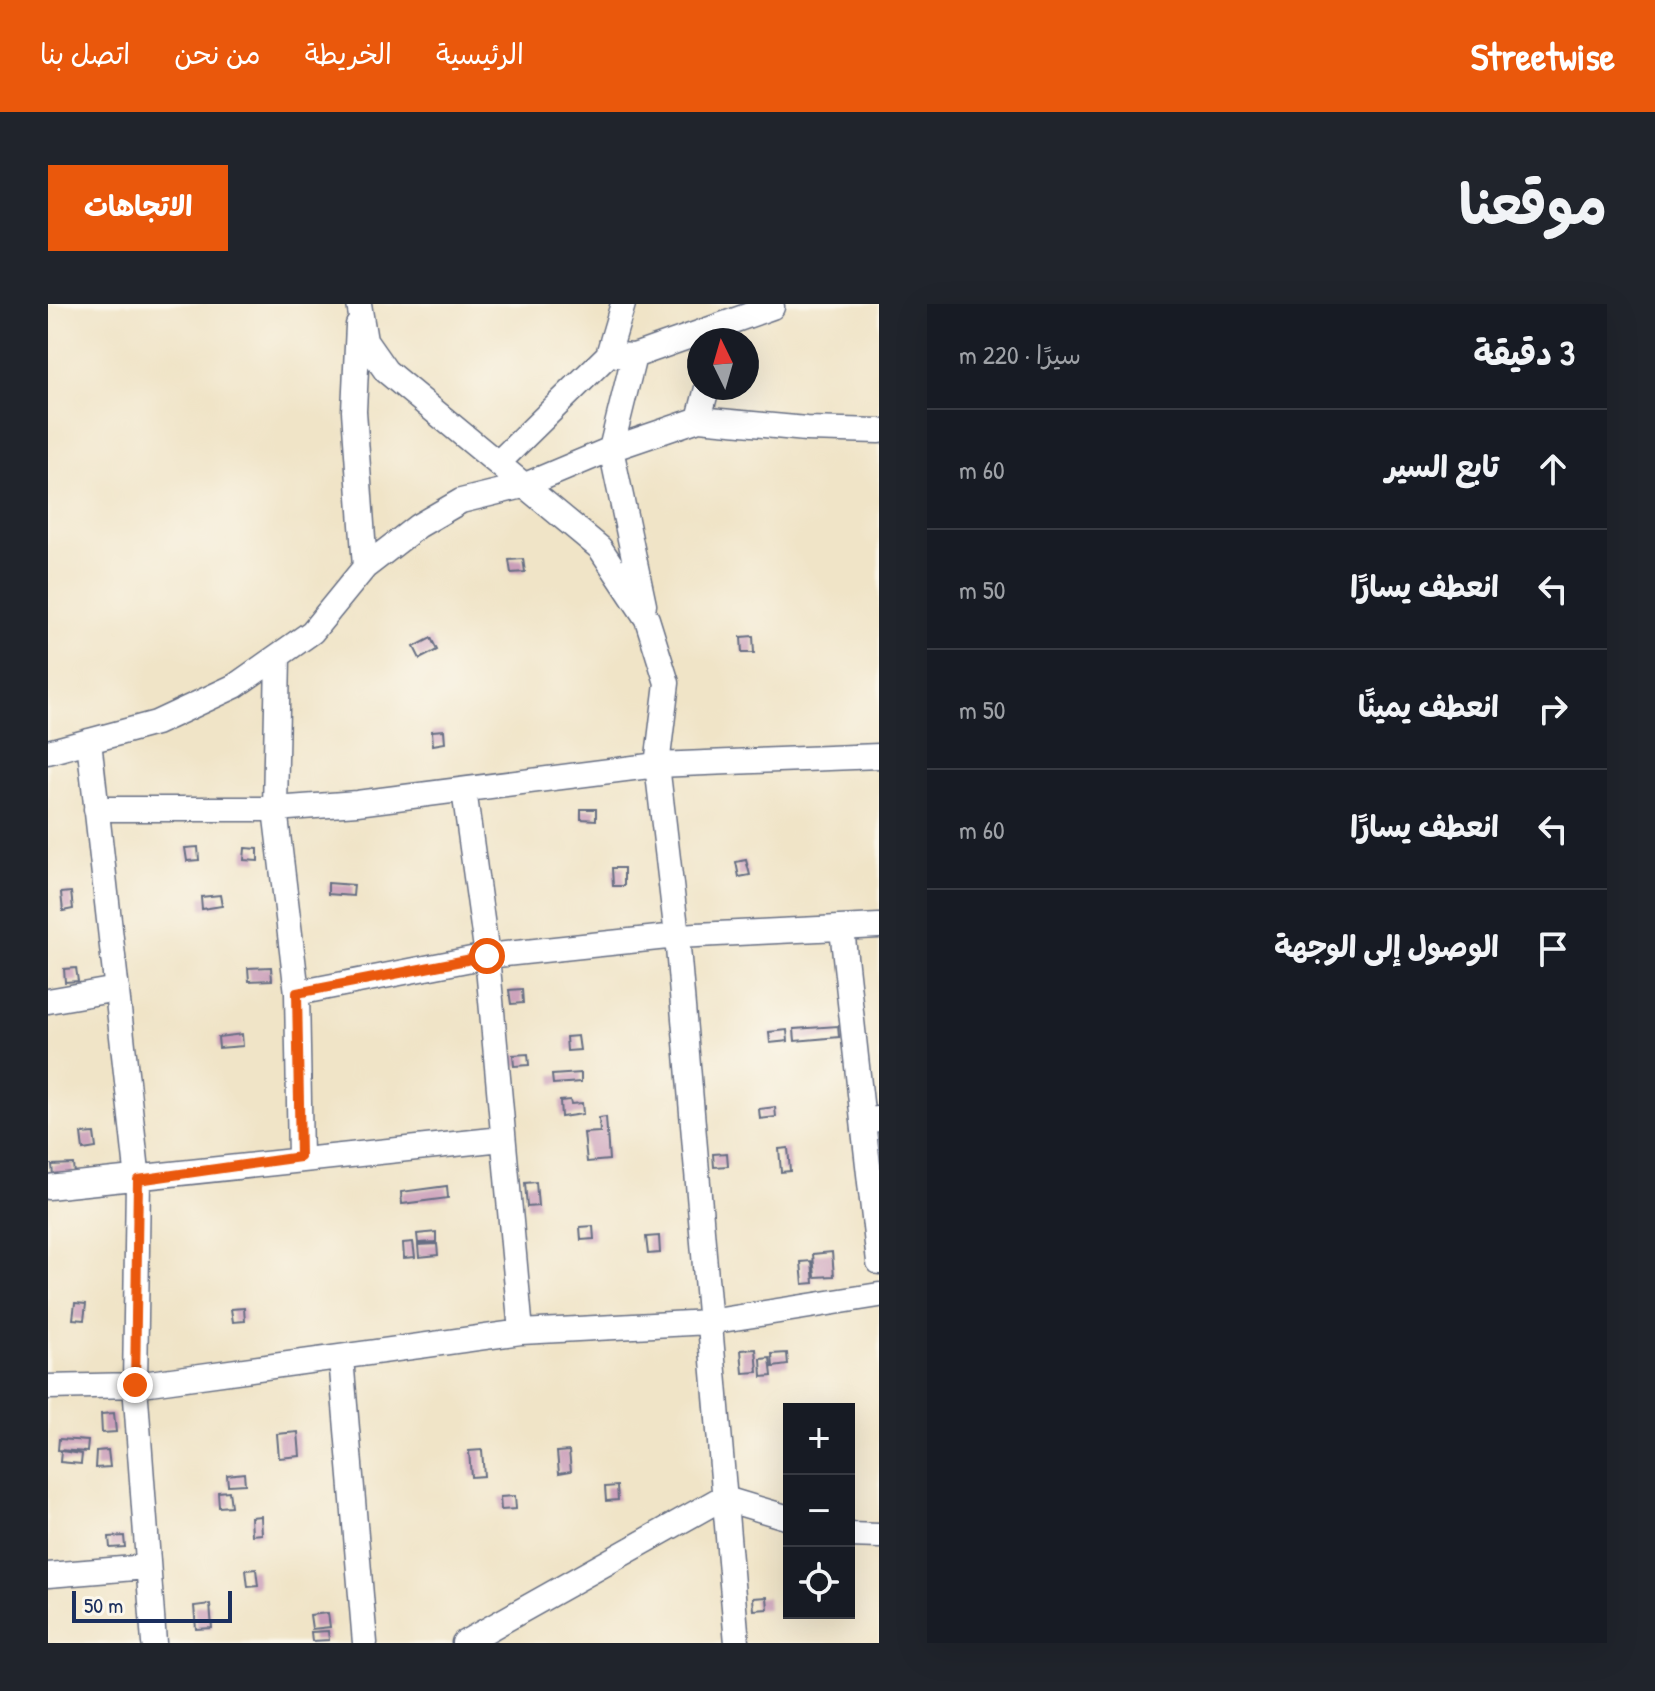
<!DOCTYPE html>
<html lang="ar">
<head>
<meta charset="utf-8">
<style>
  :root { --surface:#171b24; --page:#20242c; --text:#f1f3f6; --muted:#9ea1a6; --line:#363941; --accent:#ea580c }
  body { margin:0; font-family:"Patrick Hand","Playpen Sans Arabic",sans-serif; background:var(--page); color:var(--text); direction:rtl }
  .controls { position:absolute; right:24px; bottom:24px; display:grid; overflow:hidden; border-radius:0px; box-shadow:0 8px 32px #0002 }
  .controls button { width:72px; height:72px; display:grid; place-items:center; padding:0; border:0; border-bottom:2px solid var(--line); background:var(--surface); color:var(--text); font:40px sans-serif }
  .compass { position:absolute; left:639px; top:24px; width:72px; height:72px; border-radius:50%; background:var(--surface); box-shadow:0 8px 32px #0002; rotate:355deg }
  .scale { position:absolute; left:24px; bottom:20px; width:160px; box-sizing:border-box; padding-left:8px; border:4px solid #1b2f5e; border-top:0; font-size:22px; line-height:28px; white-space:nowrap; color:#1b2f5e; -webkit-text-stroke:6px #fbf7ec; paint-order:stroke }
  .stop { position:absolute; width:24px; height:24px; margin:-18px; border:6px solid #ea580c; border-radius:50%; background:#fff }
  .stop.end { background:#ea580c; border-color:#fff; box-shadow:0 2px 8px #0008 }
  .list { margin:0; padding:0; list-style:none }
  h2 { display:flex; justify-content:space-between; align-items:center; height:104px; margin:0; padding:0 32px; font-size:34px }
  h2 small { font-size:26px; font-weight:400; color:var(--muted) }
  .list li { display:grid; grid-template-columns:52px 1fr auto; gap:24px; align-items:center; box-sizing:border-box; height:120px; padding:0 32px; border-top:2px solid var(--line) }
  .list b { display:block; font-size:30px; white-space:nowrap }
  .list em { font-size:26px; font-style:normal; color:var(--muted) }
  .icon { flex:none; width:44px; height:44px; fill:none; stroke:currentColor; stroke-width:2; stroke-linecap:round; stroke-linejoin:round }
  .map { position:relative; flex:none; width:831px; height:1339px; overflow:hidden; direction:ltr; border-radius:0px }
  header { display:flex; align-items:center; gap:48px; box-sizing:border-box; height:112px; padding:0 40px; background:var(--accent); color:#fff }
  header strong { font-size:38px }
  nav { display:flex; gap:44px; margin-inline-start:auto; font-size:28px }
  .intro { display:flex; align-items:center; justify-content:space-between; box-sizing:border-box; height:192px; padding:0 48px }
  h1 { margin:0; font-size:56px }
  .button { padding:20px 36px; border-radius:0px; background:var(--accent); color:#fff; font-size:28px; font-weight:700 }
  main { display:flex; gap:48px; padding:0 48px }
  aside { flex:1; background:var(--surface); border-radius:0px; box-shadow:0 8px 32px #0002 }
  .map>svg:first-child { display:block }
  .building { fill:#ca9eb9 }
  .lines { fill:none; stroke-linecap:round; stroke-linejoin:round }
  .minor-casing { stroke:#666e83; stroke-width:27 }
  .minor { stroke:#fff; stroke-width:24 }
  .route { stroke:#ea580c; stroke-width:10 }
</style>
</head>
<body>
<header>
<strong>Streetwise</strong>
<nav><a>الرئيسية</a><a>الخريطة</a><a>من نحن</a><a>اتصل بنا</a></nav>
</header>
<div class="intro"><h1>موقعنا</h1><a class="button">الاتجاهات</a></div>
<main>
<aside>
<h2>3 دقيقة<small>سيرًا · 220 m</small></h2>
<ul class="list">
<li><svg class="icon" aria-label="ahead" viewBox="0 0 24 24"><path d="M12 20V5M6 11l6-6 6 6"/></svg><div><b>تابع السير</b></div><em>60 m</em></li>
<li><svg class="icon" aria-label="left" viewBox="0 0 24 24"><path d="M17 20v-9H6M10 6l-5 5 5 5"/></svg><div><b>انعطف يسارًا</b></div><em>50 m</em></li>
<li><svg class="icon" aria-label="right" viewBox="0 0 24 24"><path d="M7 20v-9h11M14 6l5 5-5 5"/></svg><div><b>انعطف يمينًا</b></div><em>50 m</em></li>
<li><svg class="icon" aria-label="left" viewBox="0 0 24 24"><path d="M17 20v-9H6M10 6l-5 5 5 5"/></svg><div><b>انعطف يسارًا</b></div><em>60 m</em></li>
<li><svg class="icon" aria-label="arrive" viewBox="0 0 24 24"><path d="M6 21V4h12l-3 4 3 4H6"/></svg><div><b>الوصول إلى الوجهة</b></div></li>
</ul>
</aside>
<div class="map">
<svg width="831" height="1339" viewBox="0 0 831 1339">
  <rect width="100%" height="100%" fill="#fbf7ec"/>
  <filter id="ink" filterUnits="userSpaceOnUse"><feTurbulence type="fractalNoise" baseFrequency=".0125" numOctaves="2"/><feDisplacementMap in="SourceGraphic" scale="16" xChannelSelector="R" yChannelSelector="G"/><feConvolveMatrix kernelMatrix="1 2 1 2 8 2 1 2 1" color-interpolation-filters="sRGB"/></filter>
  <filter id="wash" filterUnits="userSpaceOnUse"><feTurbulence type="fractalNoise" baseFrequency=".006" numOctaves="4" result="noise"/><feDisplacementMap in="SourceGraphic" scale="32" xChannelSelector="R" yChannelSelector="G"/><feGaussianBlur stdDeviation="1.8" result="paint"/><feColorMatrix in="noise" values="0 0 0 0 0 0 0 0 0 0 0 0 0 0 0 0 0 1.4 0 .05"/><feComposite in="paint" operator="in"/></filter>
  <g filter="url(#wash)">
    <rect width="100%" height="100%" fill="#f0e4c7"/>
    <g id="blocks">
      <!-- building -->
      <path class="building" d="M475,255L477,268L463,269L461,256Z
        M705,332L706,349H694L693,333Z
        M383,334L389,346L372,355L366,343Z
        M396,426L397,439L385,441L384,427Z
        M533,505H548V516L533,515Z
        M150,543L151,556L139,557L137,544Z
        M197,544L210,545V557L196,556Z
        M698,556L702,571L691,573L688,558Z
        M564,564H576V582H565Z
        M280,579L306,581L305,592L280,590Z
        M23,588L25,605L15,607L13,589Z
        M172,591L174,602L154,605L153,593Z
        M223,663L224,676L201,677L200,664Z
        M28,664L30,677L17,678L16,665Z
        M474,685L475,699L463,700L461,686Z
        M790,722L791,733L747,737L746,725Z
        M739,726L740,737L722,739L721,728Z
        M194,730L195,742L171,744L170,733Z
        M530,732L532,746L519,747L518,733Z
        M480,750L481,761L466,762L465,751Z
        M533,769V778L505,780L504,771Z
        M522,796L523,800L534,799L535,810L513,813L512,797Z
        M727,803L728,813L712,815L711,805Z
        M558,813L561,856L539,858L536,829L552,828L551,814Z
        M46,829L48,844L35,846L33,830Z
        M740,844L742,867L733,868L731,845Z
        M679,849L680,862L666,863L665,850Z
        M25,860L26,870L5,871L4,861Z
        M488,878L490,902L479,903L477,879Z
        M399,882L400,894L354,900L353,888Z
        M545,922L546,935L533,936L532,923Z
        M388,928V938L370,939L369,930Z
        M611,932L612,949L600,950L598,933Z
        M365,938L367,953L356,954L355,939Z
        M389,940L390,951L371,953L370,941Z
        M784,948L786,972L767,973L765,950Z
        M764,957L766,979L755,980L753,958Z
        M27,999L38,1000L36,1016L25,1015Z
        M196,1004L197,1017L185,1018L183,1005Z
        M708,1045L710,1068L695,1069L693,1046Z
        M739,1049L740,1061L725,1063L724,1050Z
        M722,1054L724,1072L714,1073L713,1055Z
        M66,1109L68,1128L54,1129L53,1110Z
        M250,1128L252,1152L231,1154L229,1130Z
        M11,1135L40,1137L39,1148L10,1146Z
        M60,1146L62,1163L47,1164L48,1147Z
        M434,1146L436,1172L423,1173L421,1147Z
        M13,1147L34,1150L33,1160L12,1158Z
        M521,1147L523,1167L511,1169L509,1148Z
        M196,1169L197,1180L180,1181L179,1171Z
        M569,1182L570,1196L558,1197L557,1183Z
        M181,1187L183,1202L171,1203L170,1188Z
        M467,1192L468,1205L453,1206L452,1193Z
        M213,1212L214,1230L204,1231L203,1213Z
        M76,1232L77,1243L62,1244L61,1233Z
        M208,1265L210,1282L200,1283L198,1266Z
        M719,1293L720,1305L706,1306L705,1294Z
        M162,1300L164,1324L148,1325L146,1302Z
        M280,1309L282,1323L264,1325L262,1311Z
        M280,1327L281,1336L264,1337L263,1328Z"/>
    </g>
  </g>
  <g filter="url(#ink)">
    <use href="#blocks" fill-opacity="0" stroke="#666e83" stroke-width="2"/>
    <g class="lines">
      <!-- minor casing -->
      <g class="minor-casing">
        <path id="minor" d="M311,0L317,37L338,67L552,244L599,315L619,379L609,461L629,632L689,1339
          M310,21L306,107L317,263
          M570,51L586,52L724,3
          M586,52L563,145L596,301
          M651,115L659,84
          M451,158L560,51L575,0
          M230,352L227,505L249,689L252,853
          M41,437L90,876L87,1081L106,1339
          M0,448L108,419L187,382L264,328L317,263L370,222L413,197L475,182L563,145L651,115L758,125L831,127
          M416,486L439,652L473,1028
          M48,505H227L309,499L609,461L831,452
          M794,625L815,817
          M249,689L439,652L629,632L831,622
          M0,697L69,685
          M830,815L815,817L831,958
          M0,883L454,835
          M293,1054L317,1339
          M0,1083L87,1081L473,1028L661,1018L831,991
          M801,1231L831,1232
          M0,1271L99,1263
          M416,1339L674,1194L741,1214"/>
      </g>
      <!-- minor -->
      <use href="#minor" class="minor"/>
    </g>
  </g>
  <g class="lines" filter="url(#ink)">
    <!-- route -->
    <path class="route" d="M87,1081L90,876L252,853L249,689L439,652"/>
  </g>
</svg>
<div class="controls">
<button>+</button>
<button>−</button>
<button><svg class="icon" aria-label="locate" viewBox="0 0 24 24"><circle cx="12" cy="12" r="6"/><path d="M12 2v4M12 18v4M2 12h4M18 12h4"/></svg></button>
</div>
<svg class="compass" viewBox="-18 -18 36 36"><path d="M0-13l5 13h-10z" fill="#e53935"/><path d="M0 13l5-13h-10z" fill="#9ea1a6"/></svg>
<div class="scale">50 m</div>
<div class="stop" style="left:439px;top:652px"></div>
<div class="stop end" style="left:87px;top:1081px"></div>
</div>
</main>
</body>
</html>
